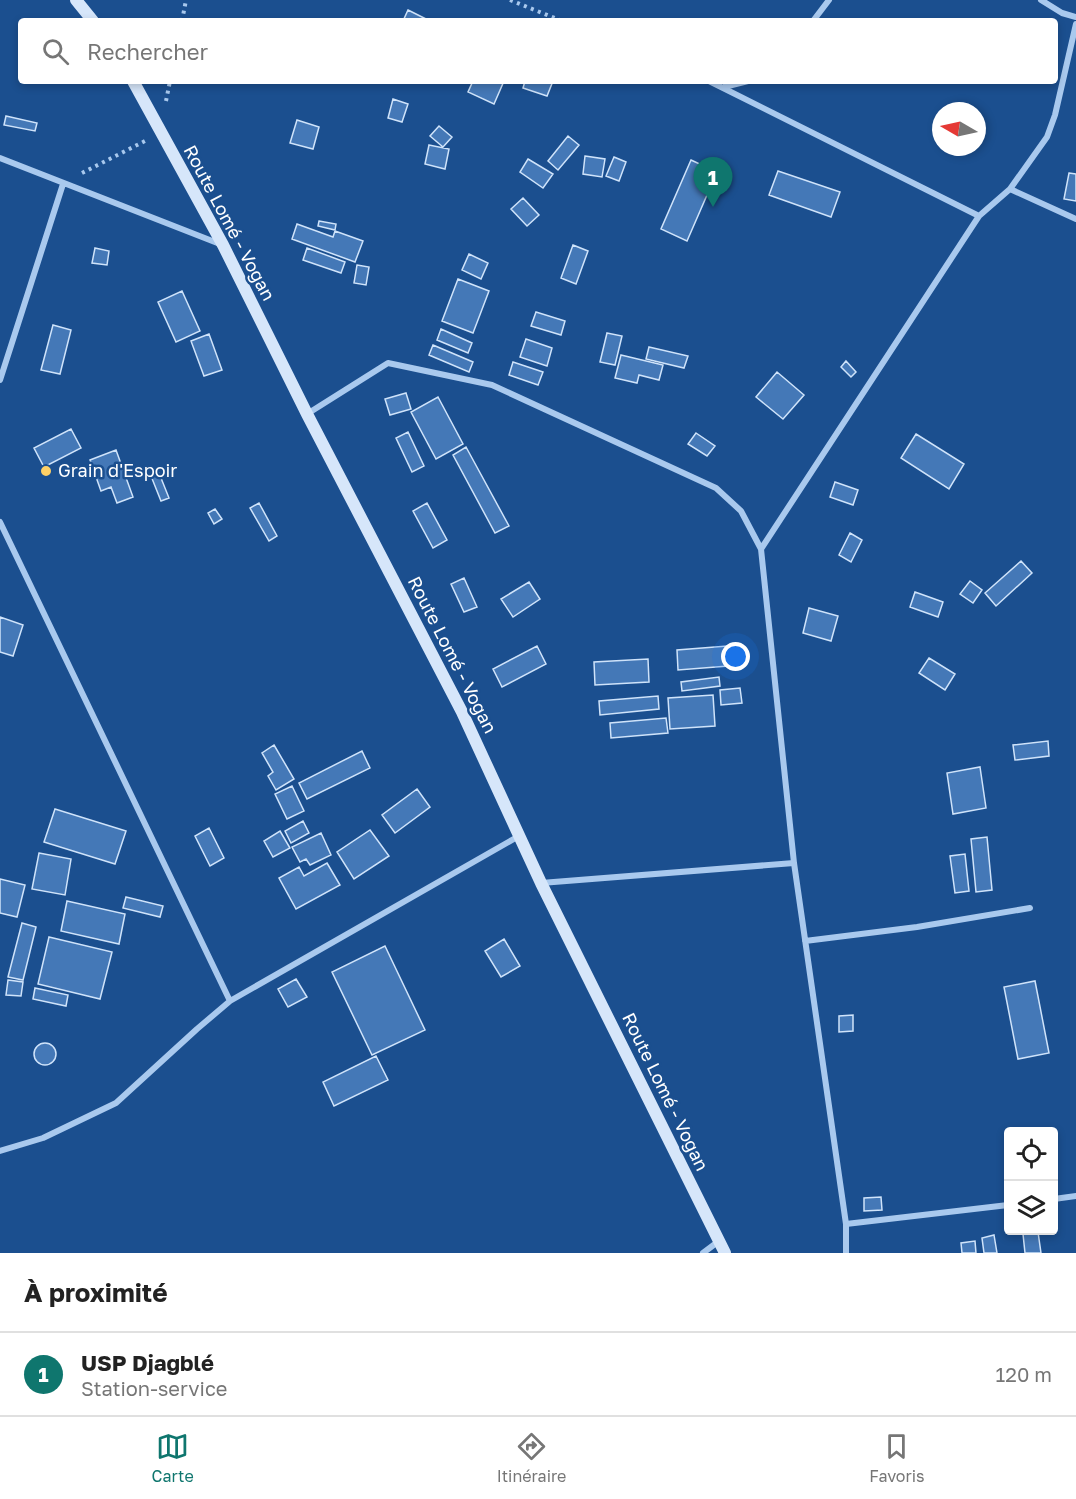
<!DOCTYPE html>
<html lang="fr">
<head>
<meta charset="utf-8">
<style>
  :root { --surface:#fff; --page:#f2f2f2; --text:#222; --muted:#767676; --line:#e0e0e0; --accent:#0f766e }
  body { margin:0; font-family:"Golos Text",sans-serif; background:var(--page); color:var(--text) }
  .controls { position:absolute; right:18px; bottom:18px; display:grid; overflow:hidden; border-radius:6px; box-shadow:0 3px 9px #0003 }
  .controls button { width:54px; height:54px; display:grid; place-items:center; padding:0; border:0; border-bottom:2px solid var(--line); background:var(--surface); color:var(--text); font:30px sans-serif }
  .compass { position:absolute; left:932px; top:102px; width:54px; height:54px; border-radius:50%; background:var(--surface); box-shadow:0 3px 9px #0003; rotate:279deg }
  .you { position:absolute; left:736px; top:657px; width:21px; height:21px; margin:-15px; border:4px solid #fff; border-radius:50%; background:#1a73e8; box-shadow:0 0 0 9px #1a73e833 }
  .badge { display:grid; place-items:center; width:39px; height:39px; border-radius:50%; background:var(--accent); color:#fff; font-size:20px; font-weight:700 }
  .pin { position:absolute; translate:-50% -50px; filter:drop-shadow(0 2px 3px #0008) }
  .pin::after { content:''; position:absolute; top:32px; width:21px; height:18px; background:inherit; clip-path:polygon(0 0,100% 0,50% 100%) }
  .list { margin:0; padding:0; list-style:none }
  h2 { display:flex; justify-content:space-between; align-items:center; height:78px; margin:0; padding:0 24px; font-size:26px }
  h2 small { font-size:20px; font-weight:400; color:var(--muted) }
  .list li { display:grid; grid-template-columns:39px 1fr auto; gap:18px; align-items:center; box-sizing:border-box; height:84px; padding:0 24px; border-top:2px solid var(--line) }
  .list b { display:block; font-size:22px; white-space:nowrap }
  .list p { margin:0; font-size:20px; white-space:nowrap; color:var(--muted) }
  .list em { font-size:20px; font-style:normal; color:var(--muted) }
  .icon { flex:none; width:33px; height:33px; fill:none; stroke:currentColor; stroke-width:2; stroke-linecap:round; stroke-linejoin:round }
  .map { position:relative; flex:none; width:1076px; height:1253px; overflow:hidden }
  .search { position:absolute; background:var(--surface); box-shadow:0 3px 9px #0003; left:18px; right:18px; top:18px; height:66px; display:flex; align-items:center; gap:15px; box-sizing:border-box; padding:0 21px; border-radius:6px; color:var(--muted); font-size:22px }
  .sheet { height:162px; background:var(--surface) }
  nav { display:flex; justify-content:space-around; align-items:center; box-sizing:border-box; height:84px; border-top:2px solid var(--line); background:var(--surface); font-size:16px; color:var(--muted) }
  nav a { display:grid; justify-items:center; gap:3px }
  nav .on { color:var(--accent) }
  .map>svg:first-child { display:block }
  .building { fill:#4478b7; stroke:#cfe3fa; stroke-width:1.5 }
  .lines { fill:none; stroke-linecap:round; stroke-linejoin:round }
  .path { stroke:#a9c9ee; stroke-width:4; stroke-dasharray:3 4.5; stroke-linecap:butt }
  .street { stroke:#a9c9ee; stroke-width:6 }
  .secondary { stroke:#d6e6fa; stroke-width:12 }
  .poi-dot { fill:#ffd166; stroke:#1b4f8f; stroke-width:2 }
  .labels { text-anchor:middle; stroke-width:5; stroke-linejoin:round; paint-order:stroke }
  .street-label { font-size:18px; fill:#fff; stroke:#1b4f8f }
  .poi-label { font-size:18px; fill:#fff; stroke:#1b4f8f; text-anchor:start }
</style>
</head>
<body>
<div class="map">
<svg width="1076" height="1253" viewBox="0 0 1076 1253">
  <rect width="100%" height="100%" fill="#1b4f8f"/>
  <!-- building -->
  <path class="building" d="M408,10L430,21H403Z
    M473,81H504L494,104L468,92Z
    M525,81H553L547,96L523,88Z
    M393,99L408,104L402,122L388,118Z
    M6,116L37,123L35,131L4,125Z
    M297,120L319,127L313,149L290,143Z
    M439,126L452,137L443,147L430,136Z
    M568,136L579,145L558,170L548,161Z
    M429,145L449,149L445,169L425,164Z
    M585,156L605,159L602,177L583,174Z
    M614,157L626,162L619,181L606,176Z
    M528,159L553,174L543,188L520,172Z
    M691,160L717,172L687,241L661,229Z
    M778,171L840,192L831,217L769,195Z
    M1069,173L1076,174V201L1064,199Z
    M523,198L539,215L527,226L511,209Z
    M319,221L336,224L335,230L318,226Z
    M297,224L333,237L335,231L363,241L355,262L292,239Z
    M573,245L588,251L576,284L561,278Z
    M95,248L109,251L107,265L92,263Z
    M307,248L345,262L341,273L303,260Z
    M469,254L488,263L481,279L462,270Z
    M357,265L369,267L366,285L354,283Z
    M458,279L489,291L473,333L442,321Z
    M182,291L200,331L176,342L158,302Z
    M536,312L565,321L561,335L531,326Z
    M53,325L71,330L60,374L41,370Z
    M441,329L472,343L468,353L437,340Z
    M607,333L622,336L615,365L600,362Z
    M209,334L222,370L204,376L191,341Z
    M526,339L552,348L547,366L520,357Z
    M433,345L473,362L469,372L429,355Z
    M649,347L688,356L684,368L646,359Z
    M621,355L663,365L659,380L639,375L637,383L615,378Z
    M846,361L856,372L851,377L841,367Z
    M513,362L543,372L538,385L509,375Z
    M777,372L804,395L783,419L756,397Z
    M406,393L411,409L390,415L385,399Z
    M438,397L463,444L436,459L411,412Z
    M71,429L81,448L44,467L34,448Z
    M408,432L424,466L412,472L396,438Z
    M696,433L715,446L707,456L688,444Z
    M916,434L964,464L949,489L901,458Z
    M466,447L509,526L495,533L453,455Z
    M116,450L133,497L117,503L111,487L101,491L90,460Z
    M159,473L169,498L161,501L151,476Z
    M835,482L858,490L853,505L830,497Z
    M259,503L277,536L269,541L250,508Z
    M427,503L447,540L433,548L413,511Z
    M215,509L222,519L214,524L208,513Z
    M850,533L862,540L851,562L839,555Z
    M1021,561L1032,573L996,606L985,593Z
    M464,578L477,607L464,612L451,584Z
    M970,581L982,590L973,603L960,594Z
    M529,582L540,599L513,617L501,599Z
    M915,592L943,602L938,617L910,607Z
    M809,608L838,616L831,641L803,633Z
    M0,617L23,625L13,656L0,652Z
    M740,645L741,665L678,670L677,650Z
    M537,646L546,664L502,687L493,669Z
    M929,658L955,674L945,690L919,673Z
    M648,659L649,682L595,685L594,662Z
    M719,677L720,686L682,691L681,682Z
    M740,688L742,703L721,705L720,690Z
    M713,695L715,726L670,729L668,698Z
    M658,696L659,709L600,715L599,701Z
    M666,718L668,733L611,738L610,723Z
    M1048,741L1049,756L1015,760L1013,745Z
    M274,745L294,779L276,790L268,776L273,772L262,753Z
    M362,751L370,768L307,799L299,783Z
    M980,767L986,808L953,814L947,773Z
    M292,786L304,811L287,819L275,794Z
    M417,789L430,807L395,833L382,815Z
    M55,809L126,831L115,864L44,842Z
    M303,821L309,833L291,843L285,831Z
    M209,828L224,858L210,866L195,836Z
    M370,830L389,856L354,879L337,852Z
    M280,831L290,848L273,857L264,841Z
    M321,833L331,855L310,865L306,859L300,862L292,847Z
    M987,837L992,890L976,892L971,839Z
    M39,853L71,859L65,895L32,889Z
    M965,854L969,891L955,893L950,856Z
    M327,863L340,885L296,909L279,878L299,867L304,876Z
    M0,879L25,885L17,917L0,913Z
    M126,897L163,906L160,917L123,908Z
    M67,901L125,914L119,944L61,931Z
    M22,923L36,927L23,980L8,977Z
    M49,937L112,952L100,999L38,984Z
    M504,939L520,966L501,977L485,951Z
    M385,946L425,1030L372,1055L332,972Z
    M296,979L307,997L288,1007L278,989Z
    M8,980L23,982L21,996L6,995Z
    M1035,981L1049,1053L1018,1059L1004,987Z
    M35,988L68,995L66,1006L33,999Z
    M853,1015V1031L839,1032V1016Z
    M34 1054a11 11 0 1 1 22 0a11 11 0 1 1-22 0Z
    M376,1056L388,1080L334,1106L323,1082Z
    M881,1197L882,1210L864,1211V1198Z
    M1038,1232L1041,1253H1025L1023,1234Z
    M994,1235L997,1253H984L982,1238Z
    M975,1241L976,1253H962L961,1243Z"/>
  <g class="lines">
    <!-- path -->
    <path class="path" d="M510,0L562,21
      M182,21L186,0
      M166,101L170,81
      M82,173L145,141"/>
    <!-- street -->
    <path class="street" d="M1041,0L1062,13L1076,17
      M813,21L829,0
      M709,81L979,216
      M724,87L748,81
      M0,158L220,244
      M1010,189L1076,219
      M0,380L63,184
      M307,414L388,363L492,385L716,488L741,511L761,549L794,863L846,1224V1253
      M0,522L230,1001
      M761,549L979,216L1010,189L1047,137L1055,115L1076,24
      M541,883L794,863
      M805,941L917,927L1030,908
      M0,1151L43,1138L116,1103L197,1029L230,1001L519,836
      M1054,1199L1076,1196
      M846,1224L1008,1205
      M703,1253L719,1241"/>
    <!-- secondary -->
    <path class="secondary" d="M76,0L93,21
      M133,81L223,245L307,414L462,712L541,883L725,1253"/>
  </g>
  <!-- markers -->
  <circle class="poi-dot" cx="46" cy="471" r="6"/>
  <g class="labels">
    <!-- street labels -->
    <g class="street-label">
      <text transform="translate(229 223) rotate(62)" y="6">Route Lomé - Vogan</text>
      <text transform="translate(452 655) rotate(63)" y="6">Route Lomé - Vogan</text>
      <text transform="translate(665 1092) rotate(64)" y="6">Route Lomé - Vogan</text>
    </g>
    <!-- poi labels -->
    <g class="poi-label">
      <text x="58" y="477">Grain d'Espoir</text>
    </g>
  </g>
</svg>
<div class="controls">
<button><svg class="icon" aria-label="locate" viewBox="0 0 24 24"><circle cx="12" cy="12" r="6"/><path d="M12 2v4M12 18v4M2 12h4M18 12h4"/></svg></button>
<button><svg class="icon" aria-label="layers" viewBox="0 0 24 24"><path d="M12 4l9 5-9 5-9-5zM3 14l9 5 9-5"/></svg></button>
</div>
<svg class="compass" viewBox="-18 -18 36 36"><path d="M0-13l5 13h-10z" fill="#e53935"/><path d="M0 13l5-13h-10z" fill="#767676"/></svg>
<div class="you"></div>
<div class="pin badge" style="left:713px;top:207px">1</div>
<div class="search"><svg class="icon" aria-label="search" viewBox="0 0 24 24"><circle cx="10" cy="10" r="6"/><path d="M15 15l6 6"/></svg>Rechercher</div>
</div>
<section class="sheet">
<h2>À proximité<small></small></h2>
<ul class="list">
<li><span class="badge">1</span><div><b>USP Djagblé</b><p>Station-service</p></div><em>120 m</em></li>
</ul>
</section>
<nav>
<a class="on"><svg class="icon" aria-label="map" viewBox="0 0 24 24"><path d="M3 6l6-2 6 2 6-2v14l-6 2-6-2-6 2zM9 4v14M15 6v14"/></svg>Carte</a>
<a><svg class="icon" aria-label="directions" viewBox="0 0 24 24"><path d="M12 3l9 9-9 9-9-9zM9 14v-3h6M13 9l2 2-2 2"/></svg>Itinéraire</a>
<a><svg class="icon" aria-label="saved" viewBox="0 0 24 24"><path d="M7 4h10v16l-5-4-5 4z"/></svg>Favoris</a>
</nav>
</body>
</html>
